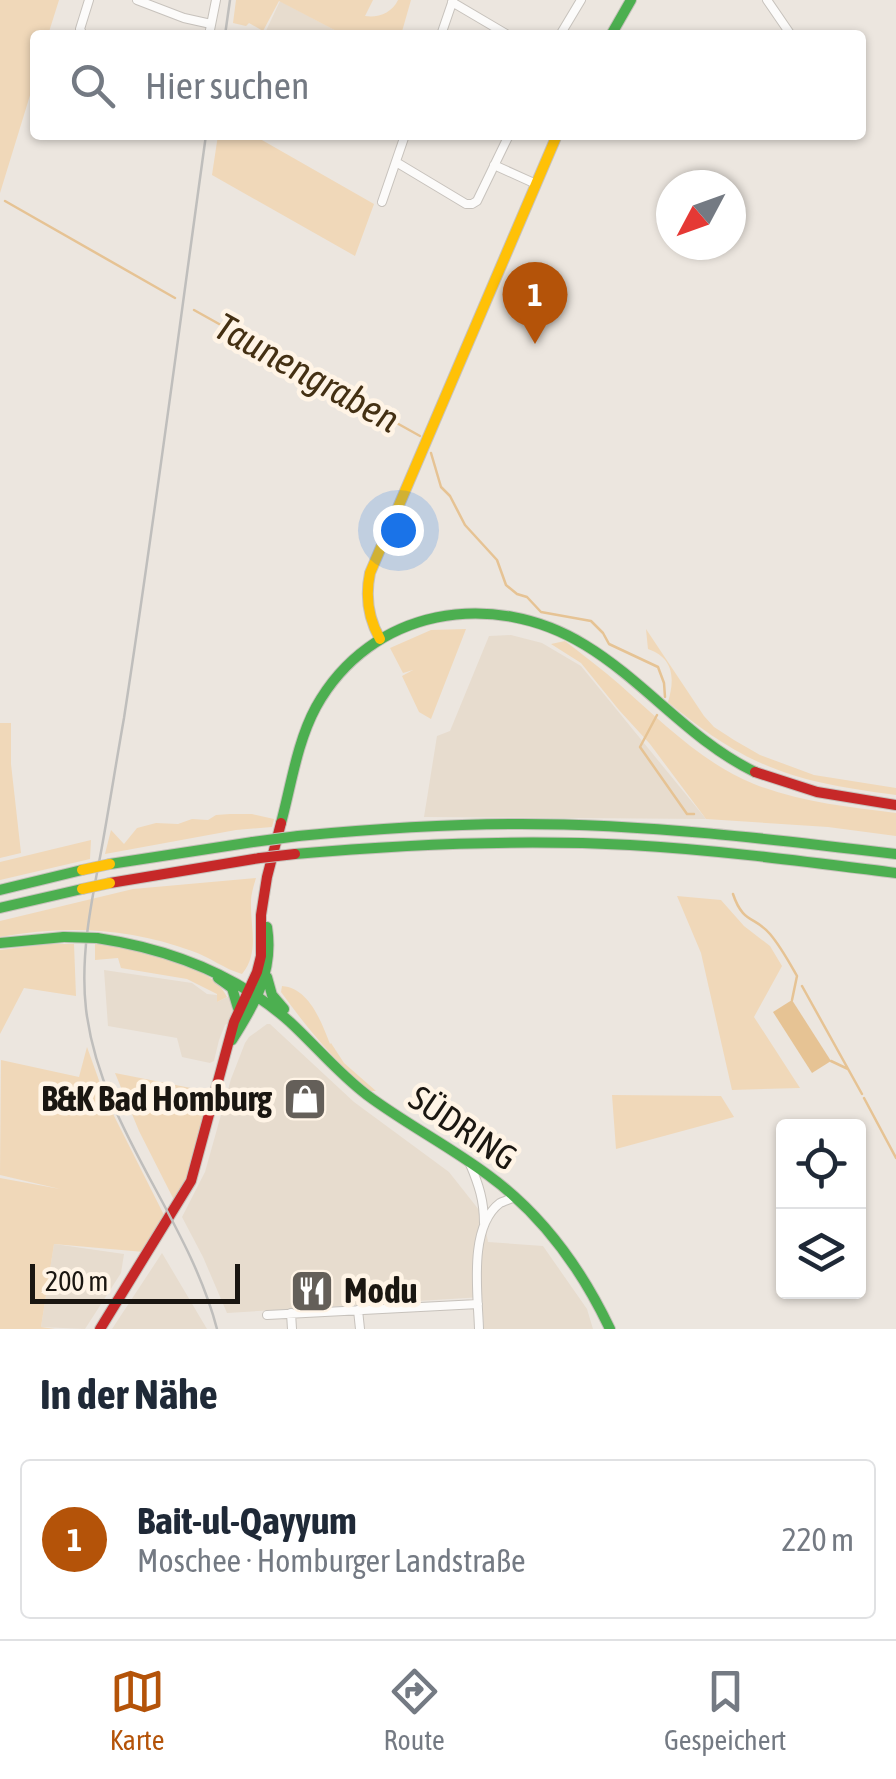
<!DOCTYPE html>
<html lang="de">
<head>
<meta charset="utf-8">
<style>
  :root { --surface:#fff; --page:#f6f6f7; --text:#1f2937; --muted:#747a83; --line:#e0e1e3; --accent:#b45309 }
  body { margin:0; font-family:"Asap Condensed",sans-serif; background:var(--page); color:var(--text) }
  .controls { position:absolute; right:30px; bottom:30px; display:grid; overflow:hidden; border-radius:10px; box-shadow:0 2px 8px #0004 }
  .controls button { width:90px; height:90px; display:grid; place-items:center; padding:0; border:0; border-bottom:2px solid var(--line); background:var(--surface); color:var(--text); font:50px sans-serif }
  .compass { position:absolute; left:656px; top:170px; width:90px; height:90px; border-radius:50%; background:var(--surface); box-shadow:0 2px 8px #0004; rotate:229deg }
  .scale { position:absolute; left:30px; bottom:25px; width:210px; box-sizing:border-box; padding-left:10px; border:5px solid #1a1611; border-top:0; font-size:28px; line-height:35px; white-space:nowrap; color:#1a1611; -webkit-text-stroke:8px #fff4e6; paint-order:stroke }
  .you { position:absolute; left:398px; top:530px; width:35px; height:35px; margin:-25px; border:8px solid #fff; border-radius:50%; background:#1a73e8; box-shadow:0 0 0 15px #1a73e833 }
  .badge { display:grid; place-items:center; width:65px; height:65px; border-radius:50%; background:var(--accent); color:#fff; font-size:32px; font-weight:700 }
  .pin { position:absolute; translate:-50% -82px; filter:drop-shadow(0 2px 5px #0008) }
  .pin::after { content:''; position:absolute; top:52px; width:35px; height:30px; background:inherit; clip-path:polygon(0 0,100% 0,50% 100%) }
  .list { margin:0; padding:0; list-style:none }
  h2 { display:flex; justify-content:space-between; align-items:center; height:130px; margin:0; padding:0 40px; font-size:42px }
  h2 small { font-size:32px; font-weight:400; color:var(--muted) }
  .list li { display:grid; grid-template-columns:65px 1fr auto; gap:30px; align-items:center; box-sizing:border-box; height:160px; margin:0 20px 20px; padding:0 20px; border:2px solid var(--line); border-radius:10px }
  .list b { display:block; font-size:38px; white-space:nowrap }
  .list p { margin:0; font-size:32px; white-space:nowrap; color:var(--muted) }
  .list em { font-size:32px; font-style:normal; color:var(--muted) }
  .icon { flex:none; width:55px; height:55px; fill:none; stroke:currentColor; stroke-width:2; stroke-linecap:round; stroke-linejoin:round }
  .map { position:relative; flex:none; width:896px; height:1329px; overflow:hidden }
  .search { position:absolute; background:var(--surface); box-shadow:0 2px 8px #0004; left:30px; right:30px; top:30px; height:110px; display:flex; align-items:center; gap:25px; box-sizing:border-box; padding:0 35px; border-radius:10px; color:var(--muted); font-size:38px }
  .sheet { height:310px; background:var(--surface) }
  nav { display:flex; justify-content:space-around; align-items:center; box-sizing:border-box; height:140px; border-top:2px solid var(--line); background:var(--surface); font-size:28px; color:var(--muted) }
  nav a { display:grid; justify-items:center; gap:5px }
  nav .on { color:var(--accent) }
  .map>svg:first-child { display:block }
  .built { fill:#e7dcce }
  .green { fill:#f0d8b9 }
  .water { fill:#e6c394 }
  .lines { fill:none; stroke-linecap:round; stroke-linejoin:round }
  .stream { stroke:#e6c394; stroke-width:2.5 }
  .street-casing { stroke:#c7c2bc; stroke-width:10 }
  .fast-casing { stroke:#c7c2bc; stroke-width:12 }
  .slow-casing { stroke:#c7c2bc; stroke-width:12 }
  .jam-casing { stroke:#c7c2bc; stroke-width:12 }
  .street { stroke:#fcfbfa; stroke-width:8 }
  .fast { stroke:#4caf50; stroke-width:10 }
  .slow { stroke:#ffc107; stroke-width:10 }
  .jam { stroke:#c62828; stroke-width:10 }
  .tram { stroke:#bfbebc; stroke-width:2.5 }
  .fast-bridge-casing { stroke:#c7c2bc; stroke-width:12; stroke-linecap:butt }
  .slow-bridge-casing { stroke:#c7c2bc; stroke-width:12; stroke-linecap:butt }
  .jam-bridge-casing { stroke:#c7c2bc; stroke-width:12; stroke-linecap:butt }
  .fast-bridge { stroke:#4caf50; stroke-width:10 }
  .slow-bridge { stroke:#ffc107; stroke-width:10 }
  .jam-bridge { stroke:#c62828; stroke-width:10 }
  .labels { text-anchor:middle; stroke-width:9; stroke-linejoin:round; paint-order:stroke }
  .poi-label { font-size:35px; font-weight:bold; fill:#1a1611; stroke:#fff4e6; text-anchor:end }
  .street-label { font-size:35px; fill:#1a1611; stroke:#fff4e6 }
  .water-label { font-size:38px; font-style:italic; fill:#443013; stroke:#fff4e6 }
</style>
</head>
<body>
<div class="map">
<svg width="896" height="1329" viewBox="0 0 896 1329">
  <rect width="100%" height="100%" fill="#ece6df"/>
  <!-- built -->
  <path class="built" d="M280,1L344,35H264Z
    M511,635L542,643L581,666L706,819L424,817L437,736L450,731L489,636Z
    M104,970L192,983L207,994L217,995V1002L232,995L234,1006L229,1023L225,1025L219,1040L214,1061L210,1063L182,1057L177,1038L108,1026Z
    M267,1024H270L354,1102L449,1172L483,1215L488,1242L543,1246L587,1309L593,1329H484L482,1297L227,1313L203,1257L182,1217L205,1172L231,1079L245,1043L249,1037Z
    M54,1244L124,1254L121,1273L85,1329L41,1327Z
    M162,1253L207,1329H112Z"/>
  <!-- green -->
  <path class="green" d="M0,0H59L48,35H35V79L0,193Z
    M236,0H373L365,16C378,18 392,13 398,0H411L401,35H344L279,1L263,31L249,23L246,26L233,23Z
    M218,135H253L374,204L355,256L212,175Z
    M466,629L431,719L419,712L402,676L413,670L403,673L390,648L431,630Z
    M646,629L704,716L714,727L734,740L760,755L814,775L896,788V795C795,782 747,768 668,702C675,679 674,658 648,649Z
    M565,641C583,655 602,669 619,684C661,721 702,763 754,784C799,802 848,807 896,813V836L828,827L706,819L650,744L619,710L581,663L551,644Z
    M0,723H11V764L21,853L0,858Z
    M230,814H252L274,819L272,827L236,830L105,854L111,830L124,844L137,828L156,823L178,824L192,819L208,820L216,815Z
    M91,840L90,859L0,880V862Z
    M256,878C254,885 251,894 251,902C250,927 260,952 242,974C224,969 210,957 192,951C128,928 66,925 0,937V921L133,889Z
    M677,896L721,900L744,926L770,946L782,966L754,1017L800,1088L732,1090L701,953Z
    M95,942C130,947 212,962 227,997L217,1002V994L187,979L121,968L118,958L95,960Z
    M48,944H74L76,996L24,988L0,1034V950Z
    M282,986C309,988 321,1021 330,1044L331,1043L344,1063L376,1091H369C336,1063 307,1028 281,992Z
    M87,1047L106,1100L165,1217L144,1252L54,1244L41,1327L55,1329H0V1178L60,1189L0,1175L1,1060L79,1077Z
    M115,1073L211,1092L188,1174L174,1200L139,1131Z
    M612,1095L721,1096L734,1117L616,1149Z"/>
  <!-- water -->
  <path class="water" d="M792,1000L831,1061L812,1073L773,1012Z"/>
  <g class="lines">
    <!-- stream -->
    <path class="stream" d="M5,201L175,298
      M194,310L420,436
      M431,453L441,487L450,496L465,525L497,560L506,585L517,594L527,597L541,612L591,621L603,633L609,644L658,667L664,683L665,697
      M657,715L640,747L687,814H694
      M733,894C743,924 755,916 770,934C781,947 789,962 797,976L792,1000
      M802,986L862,1094
      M831,1061L848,1069
      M864,1098L896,1158"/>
    <!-- street casing -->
    <g class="street-casing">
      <path id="street" d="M137,0L184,18L211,24
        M767,0L791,35
        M452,2L508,35
        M83,35L80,29L89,0
        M209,35L216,0
        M441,35L453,0
        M560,35L581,0
        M396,162L466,204H472L477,201L509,135
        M494,165L536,184
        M382,202L405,135
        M470,1164C479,1185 484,1201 484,1223
        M358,1310L360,1329
        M291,1313L292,1329
        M267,1315L478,1304
        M479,1329C478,1294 468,1227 500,1203C502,1202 513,1198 515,1197"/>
    </g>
    <!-- fast casing -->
    <g class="fast-casing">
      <path id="fast" d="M611,35L631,0
        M281,823C291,786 297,742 316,707C371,608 492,588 585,645C646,682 689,740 755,772
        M298,836C372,829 446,824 521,824C646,824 771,839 896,854
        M295,854C407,844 518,839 630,845C719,850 808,862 896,873
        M110,864L253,842
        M0,890L82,870
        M0,908L82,889
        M97,938C169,949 235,973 290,1022C316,1046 339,1074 367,1095C406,1124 449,1146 488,1175C543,1215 581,1268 610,1329
        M0,943L64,937
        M267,977L272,995L284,1009
        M218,978L232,988L238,1008
        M232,1040C255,1004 274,971 267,927"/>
    </g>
    <!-- slow casing -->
    <g class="slow-casing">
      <path id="slow" d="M380,639C368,618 365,597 370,573L557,135"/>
    </g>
    <!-- jam casing -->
    <g class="jam-casing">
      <path id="jam" d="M755,772L817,792L896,805
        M110,883L260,858
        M100,1329L191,1181L234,1022L257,972L261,956V915L267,877L281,823"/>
    </g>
    <!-- street -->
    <use href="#street" class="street"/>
    <!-- fast -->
    <use href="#fast" class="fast"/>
    <!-- slow -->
    <use href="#slow" class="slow"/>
    <!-- jam -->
    <use href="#jam" class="jam"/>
    <!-- tram -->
    <path class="tram" d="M225,35L230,0
      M206,135C179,329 154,524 124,718C116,763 109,808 101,852C91,903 80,957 86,1009C100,1127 188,1217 217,1329"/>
    <!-- fast-bridge casing -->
    <g class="fast-bridge-casing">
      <path id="fast-bridge" d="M253,842L298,836
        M64,937L97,938"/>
    </g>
    <!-- slow-bridge casing -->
    <g class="slow-bridge-casing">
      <path id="slow-bridge" d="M82,870L110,864
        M82,889L110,883"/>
    </g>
    <!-- jam-bridge casing -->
    <g class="jam-bridge-casing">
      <path id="jam-bridge" d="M260,858L295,854"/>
    </g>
    <!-- fast-bridge -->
    <use href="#fast-bridge" class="fast-bridge"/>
    <!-- slow-bridge -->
    <use href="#slow-bridge" class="slow-bridge"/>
    <!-- jam-bridge -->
    <use href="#jam-bridge" class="jam-bridge"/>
  </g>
  <!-- icons -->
  <defs>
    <g id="shop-square" transform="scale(2.25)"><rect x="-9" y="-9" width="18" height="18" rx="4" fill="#645f59" stroke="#fff4e6"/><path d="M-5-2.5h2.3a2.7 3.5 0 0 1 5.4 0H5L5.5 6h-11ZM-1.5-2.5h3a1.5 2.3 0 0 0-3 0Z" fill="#fff"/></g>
    <g id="restaurant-square" transform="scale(2.25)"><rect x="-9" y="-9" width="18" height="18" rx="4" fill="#645f59" stroke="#fff4e6"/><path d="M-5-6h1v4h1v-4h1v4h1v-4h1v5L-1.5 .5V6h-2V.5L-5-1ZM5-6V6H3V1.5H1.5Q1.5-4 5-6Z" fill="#fff"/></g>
  </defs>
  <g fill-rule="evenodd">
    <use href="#shop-square" x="305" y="1099"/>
    <use href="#restaurant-square" x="312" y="1291"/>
  </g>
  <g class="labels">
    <!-- poi labels -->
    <g class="poi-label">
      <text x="272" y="1111">B&amp;K Bad Homburg</text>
      <text x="344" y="1303" text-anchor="start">Modu</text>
    </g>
    <!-- street labels -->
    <g class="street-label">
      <text transform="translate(463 1128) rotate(34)" y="12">SÜDRING</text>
    </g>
    <!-- water labels -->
    <g class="water-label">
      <text transform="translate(307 373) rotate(29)" y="13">Taunengraben</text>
    </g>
  </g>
</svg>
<div class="controls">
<button><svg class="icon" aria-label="locate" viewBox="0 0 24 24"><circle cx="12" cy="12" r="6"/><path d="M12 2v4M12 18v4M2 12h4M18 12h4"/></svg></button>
<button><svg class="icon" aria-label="layers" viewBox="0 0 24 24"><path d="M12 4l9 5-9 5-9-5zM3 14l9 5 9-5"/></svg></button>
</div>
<svg class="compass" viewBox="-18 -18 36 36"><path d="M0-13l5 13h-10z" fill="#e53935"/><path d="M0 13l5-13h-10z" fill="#747a83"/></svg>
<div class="scale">200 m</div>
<div class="you"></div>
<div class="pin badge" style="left:535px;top:344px">1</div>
<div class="search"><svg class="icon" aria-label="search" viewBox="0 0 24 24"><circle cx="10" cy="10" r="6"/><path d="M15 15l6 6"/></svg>Hier suchen</div>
</div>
<section class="sheet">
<h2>In der Nähe<small></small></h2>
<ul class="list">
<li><span class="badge">1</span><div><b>Bait-ul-Qayyum</b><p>Moschee · Homburger Landstraße</p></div><em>220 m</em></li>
</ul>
</section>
<nav>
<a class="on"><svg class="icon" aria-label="map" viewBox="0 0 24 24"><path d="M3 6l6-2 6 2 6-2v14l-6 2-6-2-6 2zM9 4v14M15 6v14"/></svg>Karte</a>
<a><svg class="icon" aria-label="directions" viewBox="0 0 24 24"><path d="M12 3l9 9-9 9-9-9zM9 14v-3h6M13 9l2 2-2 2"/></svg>Route</a>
<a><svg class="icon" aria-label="saved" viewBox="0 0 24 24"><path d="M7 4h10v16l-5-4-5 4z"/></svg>Gespeichert</a>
</nav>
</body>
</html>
